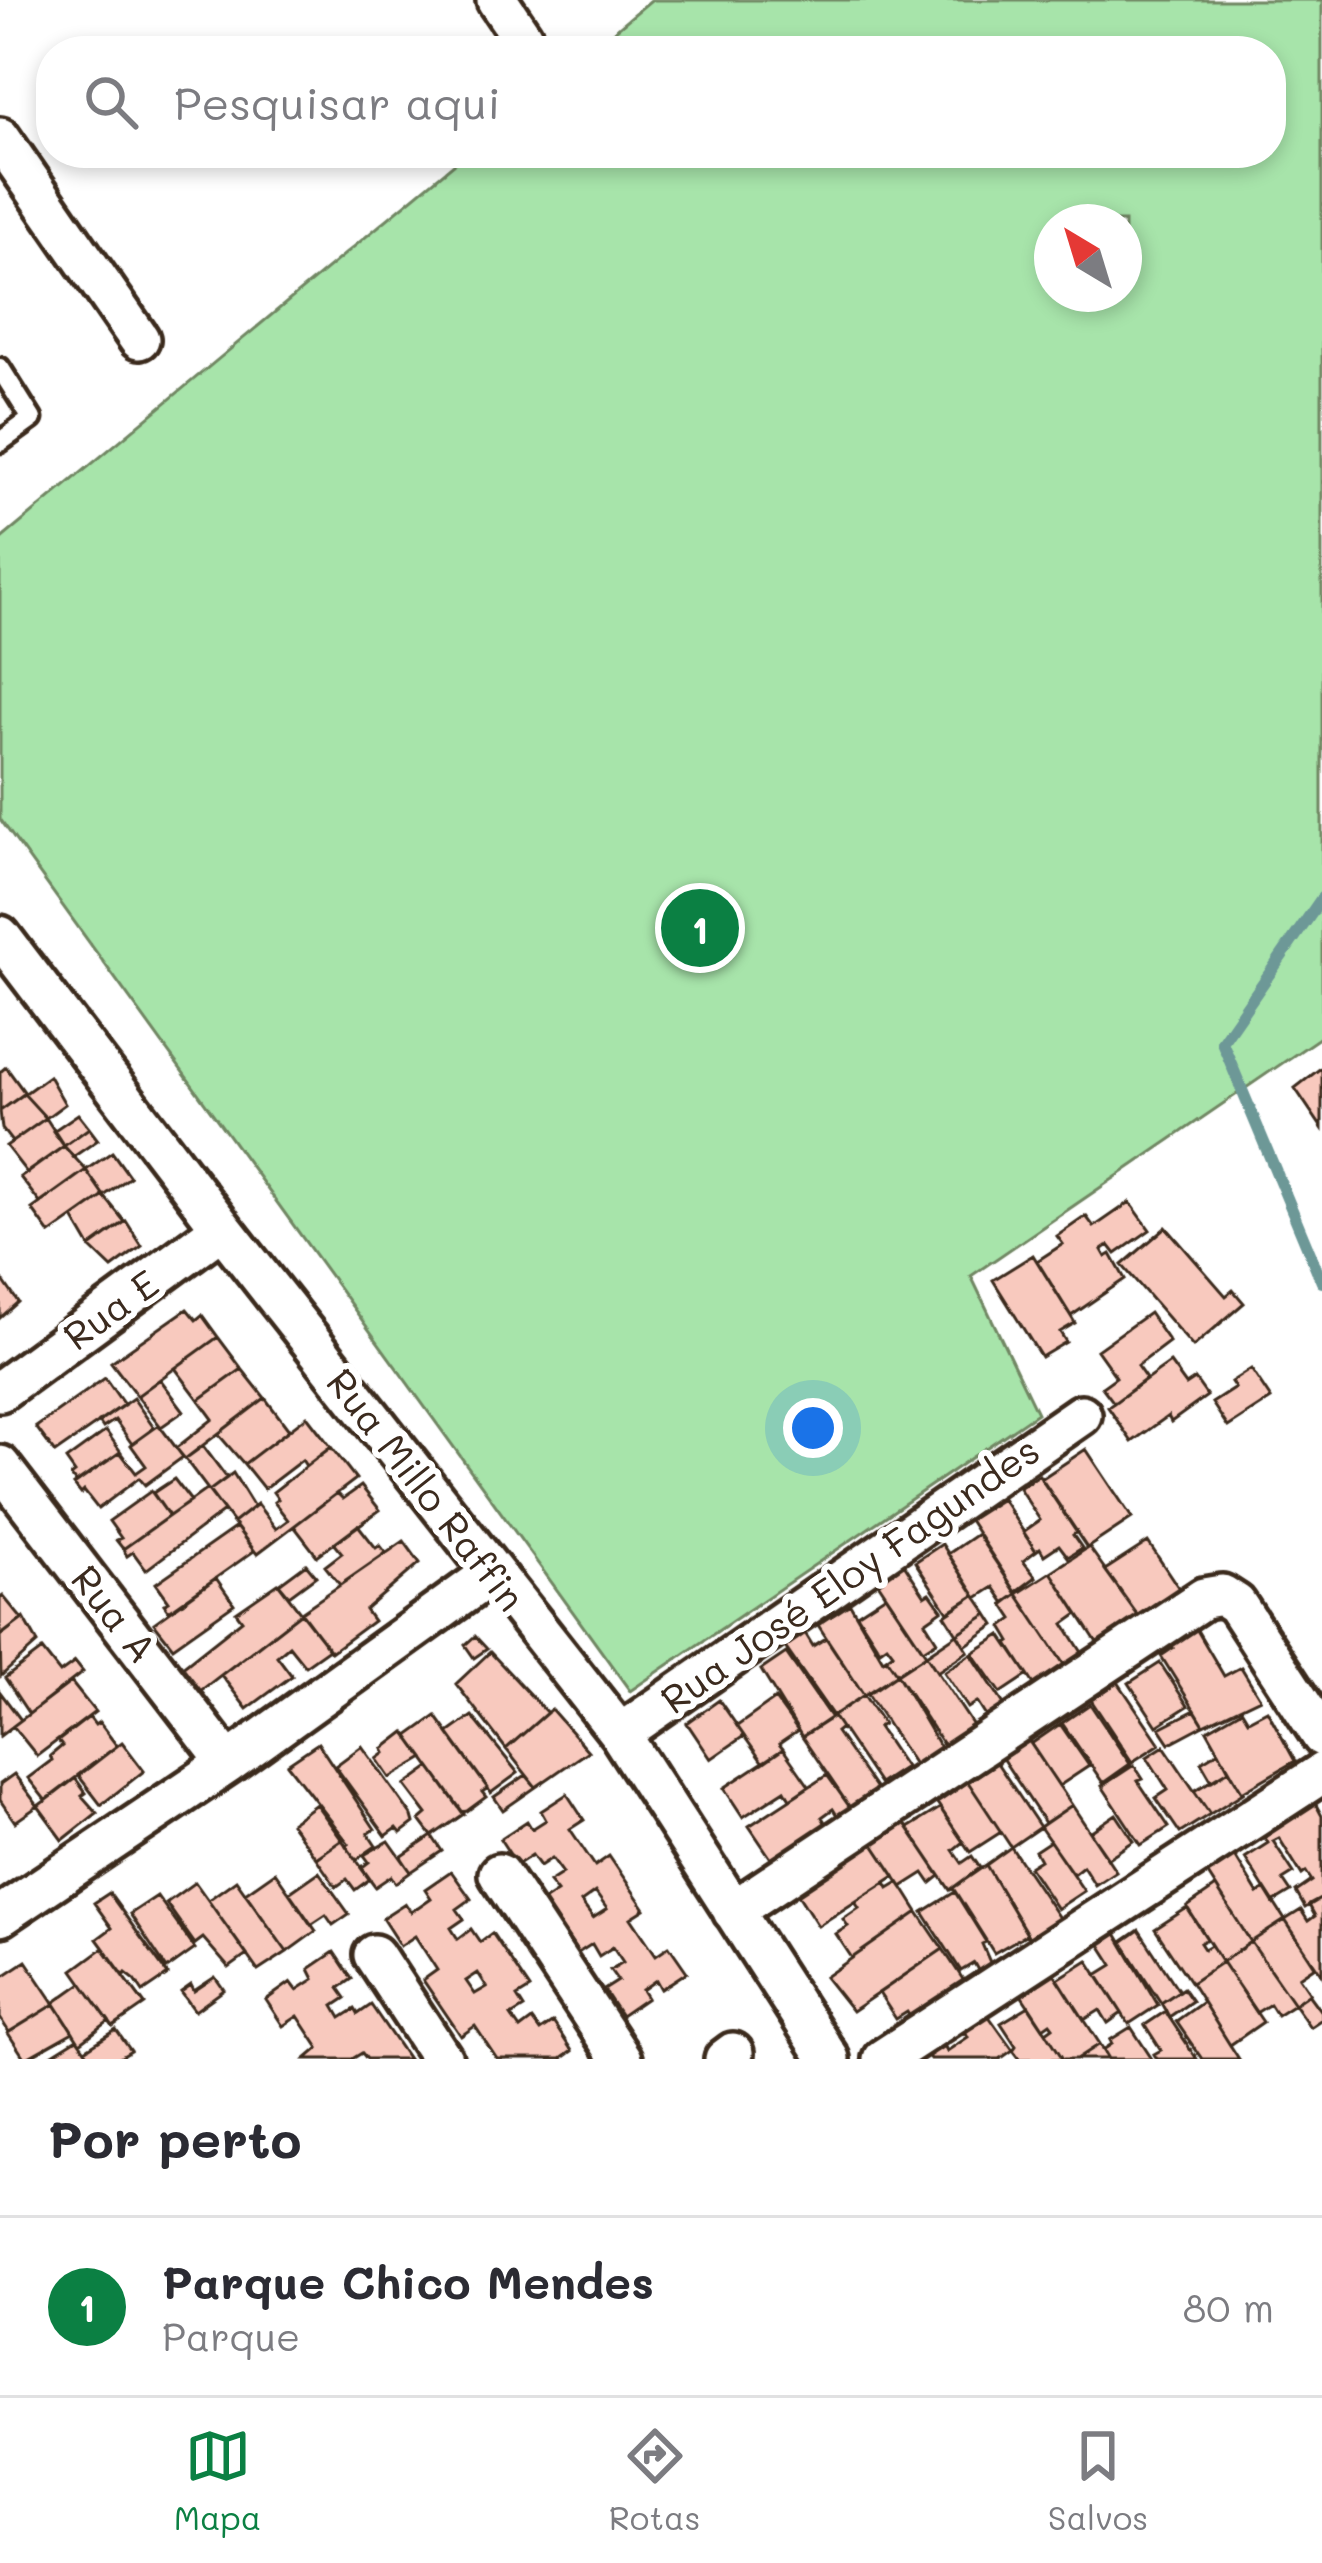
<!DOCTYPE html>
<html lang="pt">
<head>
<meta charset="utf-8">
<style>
  :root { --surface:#fff; --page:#f7f7f7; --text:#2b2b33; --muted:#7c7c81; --line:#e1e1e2; --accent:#0b8043 }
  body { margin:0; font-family:Mali,sans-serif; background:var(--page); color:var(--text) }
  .compass { position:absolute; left:1034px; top:204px; width:108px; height:108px; border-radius:50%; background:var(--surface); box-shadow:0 6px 18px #0003; rotate:322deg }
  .you { position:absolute; left:813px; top:1428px; width:42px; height:42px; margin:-30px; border:9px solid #fff; border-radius:50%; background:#1a73e8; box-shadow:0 0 0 18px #1a73e833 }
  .badge { display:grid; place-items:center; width:78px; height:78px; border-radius:50%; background:var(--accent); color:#fff; font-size:39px; font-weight:700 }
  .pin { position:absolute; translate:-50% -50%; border:6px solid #fff; box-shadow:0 3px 12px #0006 }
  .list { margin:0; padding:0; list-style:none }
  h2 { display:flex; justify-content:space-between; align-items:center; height:156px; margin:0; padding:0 48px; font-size:51px }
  h2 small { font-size:39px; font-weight:400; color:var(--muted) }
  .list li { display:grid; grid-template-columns:78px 1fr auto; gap:36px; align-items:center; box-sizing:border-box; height:180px; padding:0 48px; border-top:3px solid var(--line) }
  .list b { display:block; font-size:45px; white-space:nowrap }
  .list p { margin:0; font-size:39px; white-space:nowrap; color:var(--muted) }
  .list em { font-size:39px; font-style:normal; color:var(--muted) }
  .icon { flex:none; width:66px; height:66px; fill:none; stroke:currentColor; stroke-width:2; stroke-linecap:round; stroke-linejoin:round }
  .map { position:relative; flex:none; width:1322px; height:2059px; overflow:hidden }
  .search { position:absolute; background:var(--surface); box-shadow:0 6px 18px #0003; left:36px; right:36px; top:36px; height:132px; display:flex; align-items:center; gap:30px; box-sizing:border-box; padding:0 42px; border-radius:48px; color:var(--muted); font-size:45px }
  .sheet { height:336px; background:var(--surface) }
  nav { display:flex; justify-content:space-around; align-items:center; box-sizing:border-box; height:168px; border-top:3px solid var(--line); background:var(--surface); font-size:33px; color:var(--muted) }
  nav a { display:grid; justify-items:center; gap:6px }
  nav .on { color:var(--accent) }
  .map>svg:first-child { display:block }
  .green { fill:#a7e4aa; stroke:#718764; stroke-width:3; fill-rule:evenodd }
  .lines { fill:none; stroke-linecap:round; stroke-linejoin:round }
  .stream { stroke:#6d9897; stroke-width:12 }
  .building { fill:#f8c9be; stroke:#3b2a1e; stroke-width:3; fill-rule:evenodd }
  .service-casing { stroke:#3b2a1e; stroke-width:27 }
  .minor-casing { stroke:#3b2a1e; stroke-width:48 }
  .service { stroke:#fff; stroke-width:18 }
  .minor { stroke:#fff; stroke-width:39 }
  .labels { text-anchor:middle; stroke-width:12; stroke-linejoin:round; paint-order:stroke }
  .street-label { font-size:39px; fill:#3b2a1e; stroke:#fff }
</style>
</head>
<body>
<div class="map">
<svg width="1322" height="2059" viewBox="0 0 1322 2059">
  <rect width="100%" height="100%" fill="#fff"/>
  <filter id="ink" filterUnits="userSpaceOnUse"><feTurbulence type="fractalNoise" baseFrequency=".00833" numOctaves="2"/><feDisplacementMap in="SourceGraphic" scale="24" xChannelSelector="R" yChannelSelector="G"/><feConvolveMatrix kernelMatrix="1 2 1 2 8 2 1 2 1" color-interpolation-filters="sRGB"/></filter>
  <g filter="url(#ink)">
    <!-- green -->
    <path class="green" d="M651,0H1322V1036L971,1276L1037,1413L630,1691L0,819V540L467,153H1271V51H590ZM1052,222H1124V294H1052Z"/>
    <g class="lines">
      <!-- stream -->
      <path class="stream" d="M1322,898L1222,1042L1322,1282"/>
    </g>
    <!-- building -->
    <path class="building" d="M6,1067L25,1093L0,1111V1072Z
      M1322,1067V1128L1295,1088Z
      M49,1076L65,1104L46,1118L24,1094Z
      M24,1094L46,1118L12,1142L2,1129L0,1111Z
      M78,1114L89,1128L64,1146L53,1131Z
      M46,1118L64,1146L27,1173L6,1146Z
      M89,1128L98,1140L73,1157L64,1146Z
      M64,1146L86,1170L40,1203L20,1177Z
      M112,1152L130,1177L104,1196L86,1170Z
      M86,1170L104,1196L50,1234L32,1209Z
      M104,1196L125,1222L90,1247L73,1218Z
      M1130,1202L1150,1230L1116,1254L1109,1245L1102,1250L1106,1257L1111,1254L1125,1279L1071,1316L1037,1261L1063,1244L1057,1236L1086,1216L1094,1227Z
      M126,1221L142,1246L112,1268L90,1247Z
      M1166,1227L1226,1296L1233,1290L1244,1303L1193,1347L1122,1265Z
      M1033,1255L1075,1323L1060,1332L1066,1342L1041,1357L993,1280Z
      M0,1276L18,1302L0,1318Z
      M187,1309L196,1320L202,1315L218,1337L137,1396L111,1362Z
      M1149,1313L1169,1342L1137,1366L1146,1379L1114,1403L1102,1387L1116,1377L1097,1350Z
      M218,1337L242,1369L199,1400L175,1368Z
      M1170,1363L1186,1385L1195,1379L1207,1396L1171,1422L1168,1416L1132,1442L1108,1407Z
      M242,1369L265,1398L185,1459L176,1448L213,1419L199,1400Z
      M1251,1369L1271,1399L1228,1427L1212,1403L1235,1388L1231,1382Z
      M105,1378L124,1405L55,1453L36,1427Z
      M160,1379L184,1411L161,1427L137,1396Z
      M133,1398L154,1428L132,1444L115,1420L103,1428L99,1422Z
      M265,1398L289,1430L244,1464L218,1434Z
      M307,1416L331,1447L306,1466L302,1460L264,1489L244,1464Z
      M159,1425L183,1457L145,1485L139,1478L98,1509L84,1491L81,1494L74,1485L120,1452L136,1473L146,1466L131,1445Z
      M106,1431L121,1452L76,1483L71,1476L75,1473L66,1460Z
      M203,1446L227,1478L209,1491L185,1459Z
      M331,1447L356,1479L257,1554L233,1523L257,1504L276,1529L288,1520L274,1502L278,1499L273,1492Z
      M1086,1449L1132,1518L1087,1548L1041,1479Z
      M233,1473L254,1507L233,1523L209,1491Z
      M1039,1475L1077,1532L1073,1535L1082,1548L1068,1557L1059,1545L1044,1555L1040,1548L1036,1551L1023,1532L1040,1520L1019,1488Z
      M174,1479L191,1501L169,1516L153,1493Z
      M361,1486L380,1510L317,1556L294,1526L337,1493L343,1499Z
      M207,1489L224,1511L146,1570L133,1552L127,1556L123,1549Z
      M151,1491L169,1516L123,1549L116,1540L121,1538L109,1521Z
      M1002,1499L1036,1551L1023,1561L1036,1577L1016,1592L969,1520Z
      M358,1525L376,1548L380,1545L386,1553L340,1585L325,1566L342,1553L334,1543Z
      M236,1527L254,1551L169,1611L164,1604L169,1601L156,1583Z
      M977,1534L1017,1594L1005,1603L994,1587L977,1598L948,1554Z
      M404,1541L420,1563L365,1610L373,1621L331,1652L301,1612Z
      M1148,1542L1180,1590L1139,1617L1105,1570Z
      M942,1544L975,1595L948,1612L915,1562Z
      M1089,1547L1139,1617L1098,1644L1051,1572Z
      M306,1564L316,1576L289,1596L279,1584Z
      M904,1564L925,1596L930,1593L942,1610L925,1622L937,1641L923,1650L877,1581Z
      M1051,1572L1078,1614L1064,1624L1083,1654L1065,1666L1017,1594Z
      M216,1578L234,1604L173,1647L154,1623Z
      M278,1583L301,1613L199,1692L181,1668L242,1620L236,1612Z
      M1017,1594L1065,1666L1035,1686L1008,1644L1011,1642L1002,1627L1013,1619L1003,1604Z
      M886,1595L926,1655L897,1674L886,1658L893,1653L887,1645L880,1650L857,1614Z
      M975,1595L988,1614L957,1634L945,1615Z
      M3,1596L22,1619L0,1636V1598Z
      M850,1604L883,1660L886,1658L897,1674L864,1695L818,1625Z
      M301,1613L329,1649L305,1666L289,1646L277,1656L292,1676L247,1709L221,1675Z
      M988,1614L995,1625L965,1646L957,1634Z
      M24,1618L38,1643L1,1676L0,1636Z
      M1194,1625L1224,1676L1241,1667L1260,1698L1204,1725L1161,1656L1173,1648L1169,1643Z
      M805,1633L813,1646L826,1638L864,1695L833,1716L785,1647Z
      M957,1634L968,1651L937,1672L926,1655Z
      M1001,1635L1028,1675L1001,1693L973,1653Z
      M475,1636L487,1649L474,1658L465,1645Z
      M42,1650L60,1673L75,1662L83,1672L29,1714L5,1678Z
      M490,1652L547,1713L506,1749L456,1684Z
      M786,1653L831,1718L802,1737L761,1670Z
      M971,1654L1005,1706L987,1718L977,1702L968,1708L944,1672Z
      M926,1655L974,1727L944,1746L897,1674Z
      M1160,1663L1188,1706L1157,1726L1129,1683Z
      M897,1674L941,1749L915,1766L868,1694Z
      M71,1682L95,1712L37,1756L13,1726Z
      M1118,1682L1160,1744L1132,1762L1091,1700Z
      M0,1692L21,1720L0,1736Z
      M864,1695L883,1724L878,1727L905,1767L879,1784L833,1716Z
      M775,1699L798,1731L779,1744L783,1749L763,1763L737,1726Z
      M719,1700L744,1736L711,1759L687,1723Z
      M1090,1704L1130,1764L1103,1783L1062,1723Z
      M551,1709L588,1751L536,1787L506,1749Z
      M1195,1710L1204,1725L1170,1743L1160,1728Z
      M1242,1710L1248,1720L1267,1710L1295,1761L1242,1792L1207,1730Z
      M436,1716L488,1788L482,1792L486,1797L467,1811L462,1812L408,1736Z
      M472,1716L518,1773L491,1793L448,1733Z
      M833,1716L841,1728L836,1732L877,1791L851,1809L802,1737Z
      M89,1717L95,1725L99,1722L117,1746L46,1801L28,1778L52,1760L50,1756L62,1746L58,1741Z
      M1060,1724L1089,1766L1059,1786L1031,1744Z
      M405,1732L424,1758L390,1778L377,1759L385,1753L383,1749Z
      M1026,1737L1072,1805L1045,1823L1000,1755Z
      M122,1742L144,1771L101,1805L78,1775Z
      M318,1743L375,1829L368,1834L376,1846L356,1860L346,1846L349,1844L287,1764Z
      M362,1746L412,1816L414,1823L401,1833L397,1828L386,1836L335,1766Z
      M1164,1746L1210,1814L1180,1833L1156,1798L1168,1790L1147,1757Z
      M783,1749L809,1786L790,1799L785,1790L743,1817L724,1788Z
      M1219,1751L1229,1770L1212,1781L1201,1762Z
      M997,1763L1040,1827L1011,1847L968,1782Z
      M1134,1765L1143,1779L1138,1781L1169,1827L1141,1845L1102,1786Z
      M430,1767L464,1814L432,1836L420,1820L427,1814L405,1785Z
      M1229,1770L1243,1793L1210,1814L1194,1791Z
      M14,1774L38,1806L15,1822L0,1800V1784Z
      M526,1775L536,1787L503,1810L494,1797Z
      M827,1775L851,1809L838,1817L833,1809L822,1817L826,1824L772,1860L749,1826Z
      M75,1778L86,1793L82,1796L97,1813L63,1840L38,1806Z
      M968,1782L1001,1832L970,1852L937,1803Z
      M567,1794L584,1820L570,1829L595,1866L609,1856L645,1909L631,1918L656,1955L669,1946L687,1972L661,1989L656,1980L642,1990L647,1998L621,2016L604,1990L618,1981L610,1970L623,1962L613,1947L599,1956L592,1944L578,1953L543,1901L557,1892L549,1882L563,1873L552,1858L540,1866L532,1855L517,1865L500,1839L527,1821L532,1829L546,1820L541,1811ZM595,1892L607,1909L593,1918L581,1902Z
      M1314,1801L1322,1816V1898L1305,1908L1296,1892L1312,1881L1306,1872L1302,1875L1279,1838L1273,1841L1294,1873L1283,1880L1291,1892L1273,1903L1245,1858L1268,1843L1263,1834Z
      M316,1804L342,1840L316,1858L290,1823Z
      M1072,1805L1116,1871L1095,1885L1083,1866L1073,1874L1040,1827Z
      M940,1808L963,1842L953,1850L962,1863L972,1856L980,1868L950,1890L908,1828Z
      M1116,1814L1134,1841L1108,1858L1090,1832Z
      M902,1819L940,1876L931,1883L924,1873L902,1887L871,1840Z
      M432,1836L442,1851L411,1872L401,1857Z
      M342,1840L370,1879L355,1890L347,1879L336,1887L316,1858Z
      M871,1840L895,1876L818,1926L795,1890L808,1882L811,1885L847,1861L844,1858Z
      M389,1841L411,1872L396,1883L391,1876L375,1887L361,1868L369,1862L364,1855Z
      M1050,1841L1084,1891L1057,1909L1029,1867L1040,1860L1035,1851Z
      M1011,1847L1061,1921L1031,1941L986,1865Z
      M1233,1853L1258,1894L1265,1889L1285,1920L1251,1942L1205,1870Z
      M986,1865L1027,1934L994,1953L953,1888Z
      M451,1871L471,1899L457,1909L464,1919L451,1928L458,1939L471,1929L480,1942L492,1933L530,1989L517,1997L524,2008L511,2016L520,2029L532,2020L540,2031L553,2022L572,2051L561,2059H497L475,2026L461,2036L423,1980L437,1970L415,1936L400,1946L382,1918L405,1903L411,1912L431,1898L425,1889ZM478,1973L487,1987L475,1994L466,1981Z
      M275,1872L316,1931L287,1952L245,1893Z
      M319,1872L349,1914L333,1925L326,1915L311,1925L289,1893Z
      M236,1880L287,1952L258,1971L208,1900Z
      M195,1882L247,1955L229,1968L203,1938L195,1944L166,1903Z
      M886,1882L889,1888L899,1882L918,1912L852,1958L836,1934L848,1926L843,1919L859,1908L855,1902Z
      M1216,1887L1251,1942L1222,1962L1187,1907Z
      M955,1892L986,1942L982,1944L992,1967L980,1974L974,1963L961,1971L923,1912Z
      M109,1893L168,1975L143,1992L135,1980L126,1973L124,1976L97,1939L112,1928L94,1903Z
      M157,1896L195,1949L167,1969L130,1914Z
      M1322,1898V1975L1285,1920L1301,1910L1308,1921L1315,1916L1309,1905Z
      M1187,1908L1207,1939L1200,1943L1204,1949L1211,1945L1222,1962L1191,1983L1155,1929Z
      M918,1912L943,1949L852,2011L825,1977Z
      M1285,1920L1315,1966L1299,1977L1310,1993L1294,2004L1251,1942Z
      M1114,1930L1158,2005L1129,2024L1097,1975L1113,1965L1097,1940Z
      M1139,1930L1179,1991L1161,2003L1122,1942Z
      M1251,1942L1294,2004L1277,2015L1270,2004L1256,2013L1222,1962Z
      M103,1948L145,2005L113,2027L73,1970Z
      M943,1949L966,1984L912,2020L907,2012L896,2019L879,1993Z
      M334,1952L352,1979L339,1988L346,1998L334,2006L341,2018L355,2009L358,2014L371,2005L408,2059H367L362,2053L352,2059H306L319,2048L298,2016L283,2026L266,2000L291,1982L297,1990L314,1979L309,1969Z
      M1088,1960L1122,2013L1108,2023L1100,2010L1084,2020L1058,1979Z
      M26,1961L55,2004L9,2032L0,2018V1978Z
      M1222,1962L1263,2022L1230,2045L1191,1983Z
      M1052,1970L1100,2044L1077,2059H1063L1046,2032L1053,2027L1050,2023L1043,2028L1019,1992Z
      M215,1977L224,1990L195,2011L181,1992L191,1985L194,1991Z
      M82,1983L109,2021L80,2043L54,2003Z
      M1183,1988L1192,2001L1169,2017L1161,2003Z
      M1308,1994L1322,2013V2019L1310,2027L1294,2004Z
      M1203,2002L1230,2045L1239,2059H1202L1176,2021Z
      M55,2004L73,2032L25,2059L8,2033Z
      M1029,2006L1046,2032L1063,2059H1020L1013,2050L1016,2046L1001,2023Z
      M1166,2011L1169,2017L1197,2059H1157L1154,2054L1161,2050L1145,2025Z
      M988,2015L1013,2050L1000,2059H930L928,2056L944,2045L947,2051L968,2037L965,2031Z
      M1131,2027L1152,2059H1109L1103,2050L1112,2044L1110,2040Z
      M116,2030L131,2051L118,2059H91L85,2050Z
      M77,2039L91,2059H45Z
      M1100,2044L1109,2059H1077Z"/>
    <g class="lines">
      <!-- service casing -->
      <g class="service-casing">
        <path id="service" d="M0,368L32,419L0,442"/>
      </g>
      <!-- minor casing -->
      <g class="minor-casing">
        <path id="minor" d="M497,0L522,37
          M0,138L139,339
          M0,936L222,1228L620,1734L829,2059
          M0,1391L222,1228
          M0,1466L228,1763
          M620,1734L1081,1415
          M499,1874L621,2059
          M733,1911L1204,1598L1222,1595L1236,1604L1322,1736
          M0,1916L228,1763L491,1574
          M374,1955L442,2059
          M725,2059L733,2053
          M883,2059L1322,1773"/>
      </g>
      <!-- service -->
      <use href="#service" class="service"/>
      <!-- minor -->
      <use href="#minor" class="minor"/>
    </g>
  </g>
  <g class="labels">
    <!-- street labels -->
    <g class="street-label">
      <text transform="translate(111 1310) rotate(-36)" y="14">Rua E</text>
      <text transform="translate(426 1490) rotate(52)" y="14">Rua Millo Raffin</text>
      <text transform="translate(850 1575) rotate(-35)" y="14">Rua José Eloy Fagundes</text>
      <text transform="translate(114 1614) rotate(52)" y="14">Rua A</text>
    </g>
  </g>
</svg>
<svg class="compass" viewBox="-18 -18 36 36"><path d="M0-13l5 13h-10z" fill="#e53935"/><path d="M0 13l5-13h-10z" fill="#7c7c81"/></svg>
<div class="you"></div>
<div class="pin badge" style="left:700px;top:928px">1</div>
<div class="search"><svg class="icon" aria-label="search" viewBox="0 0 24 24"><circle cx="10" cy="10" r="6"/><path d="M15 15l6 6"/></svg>Pesquisar aqui</div>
</div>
<section class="sheet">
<h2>Por perto<small></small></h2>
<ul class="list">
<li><span class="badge">1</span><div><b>Parque Chico Mendes</b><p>Parque</p></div><em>80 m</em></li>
</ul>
</section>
<nav>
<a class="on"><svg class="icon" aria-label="map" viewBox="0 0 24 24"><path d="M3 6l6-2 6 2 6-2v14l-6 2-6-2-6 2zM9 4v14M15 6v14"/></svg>Mapa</a>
<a><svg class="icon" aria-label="directions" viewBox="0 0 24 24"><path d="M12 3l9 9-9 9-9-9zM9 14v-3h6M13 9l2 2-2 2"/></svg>Rotas</a>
<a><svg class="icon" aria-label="saved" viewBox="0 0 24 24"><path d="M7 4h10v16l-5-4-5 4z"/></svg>Salvos</a>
</nav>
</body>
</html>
